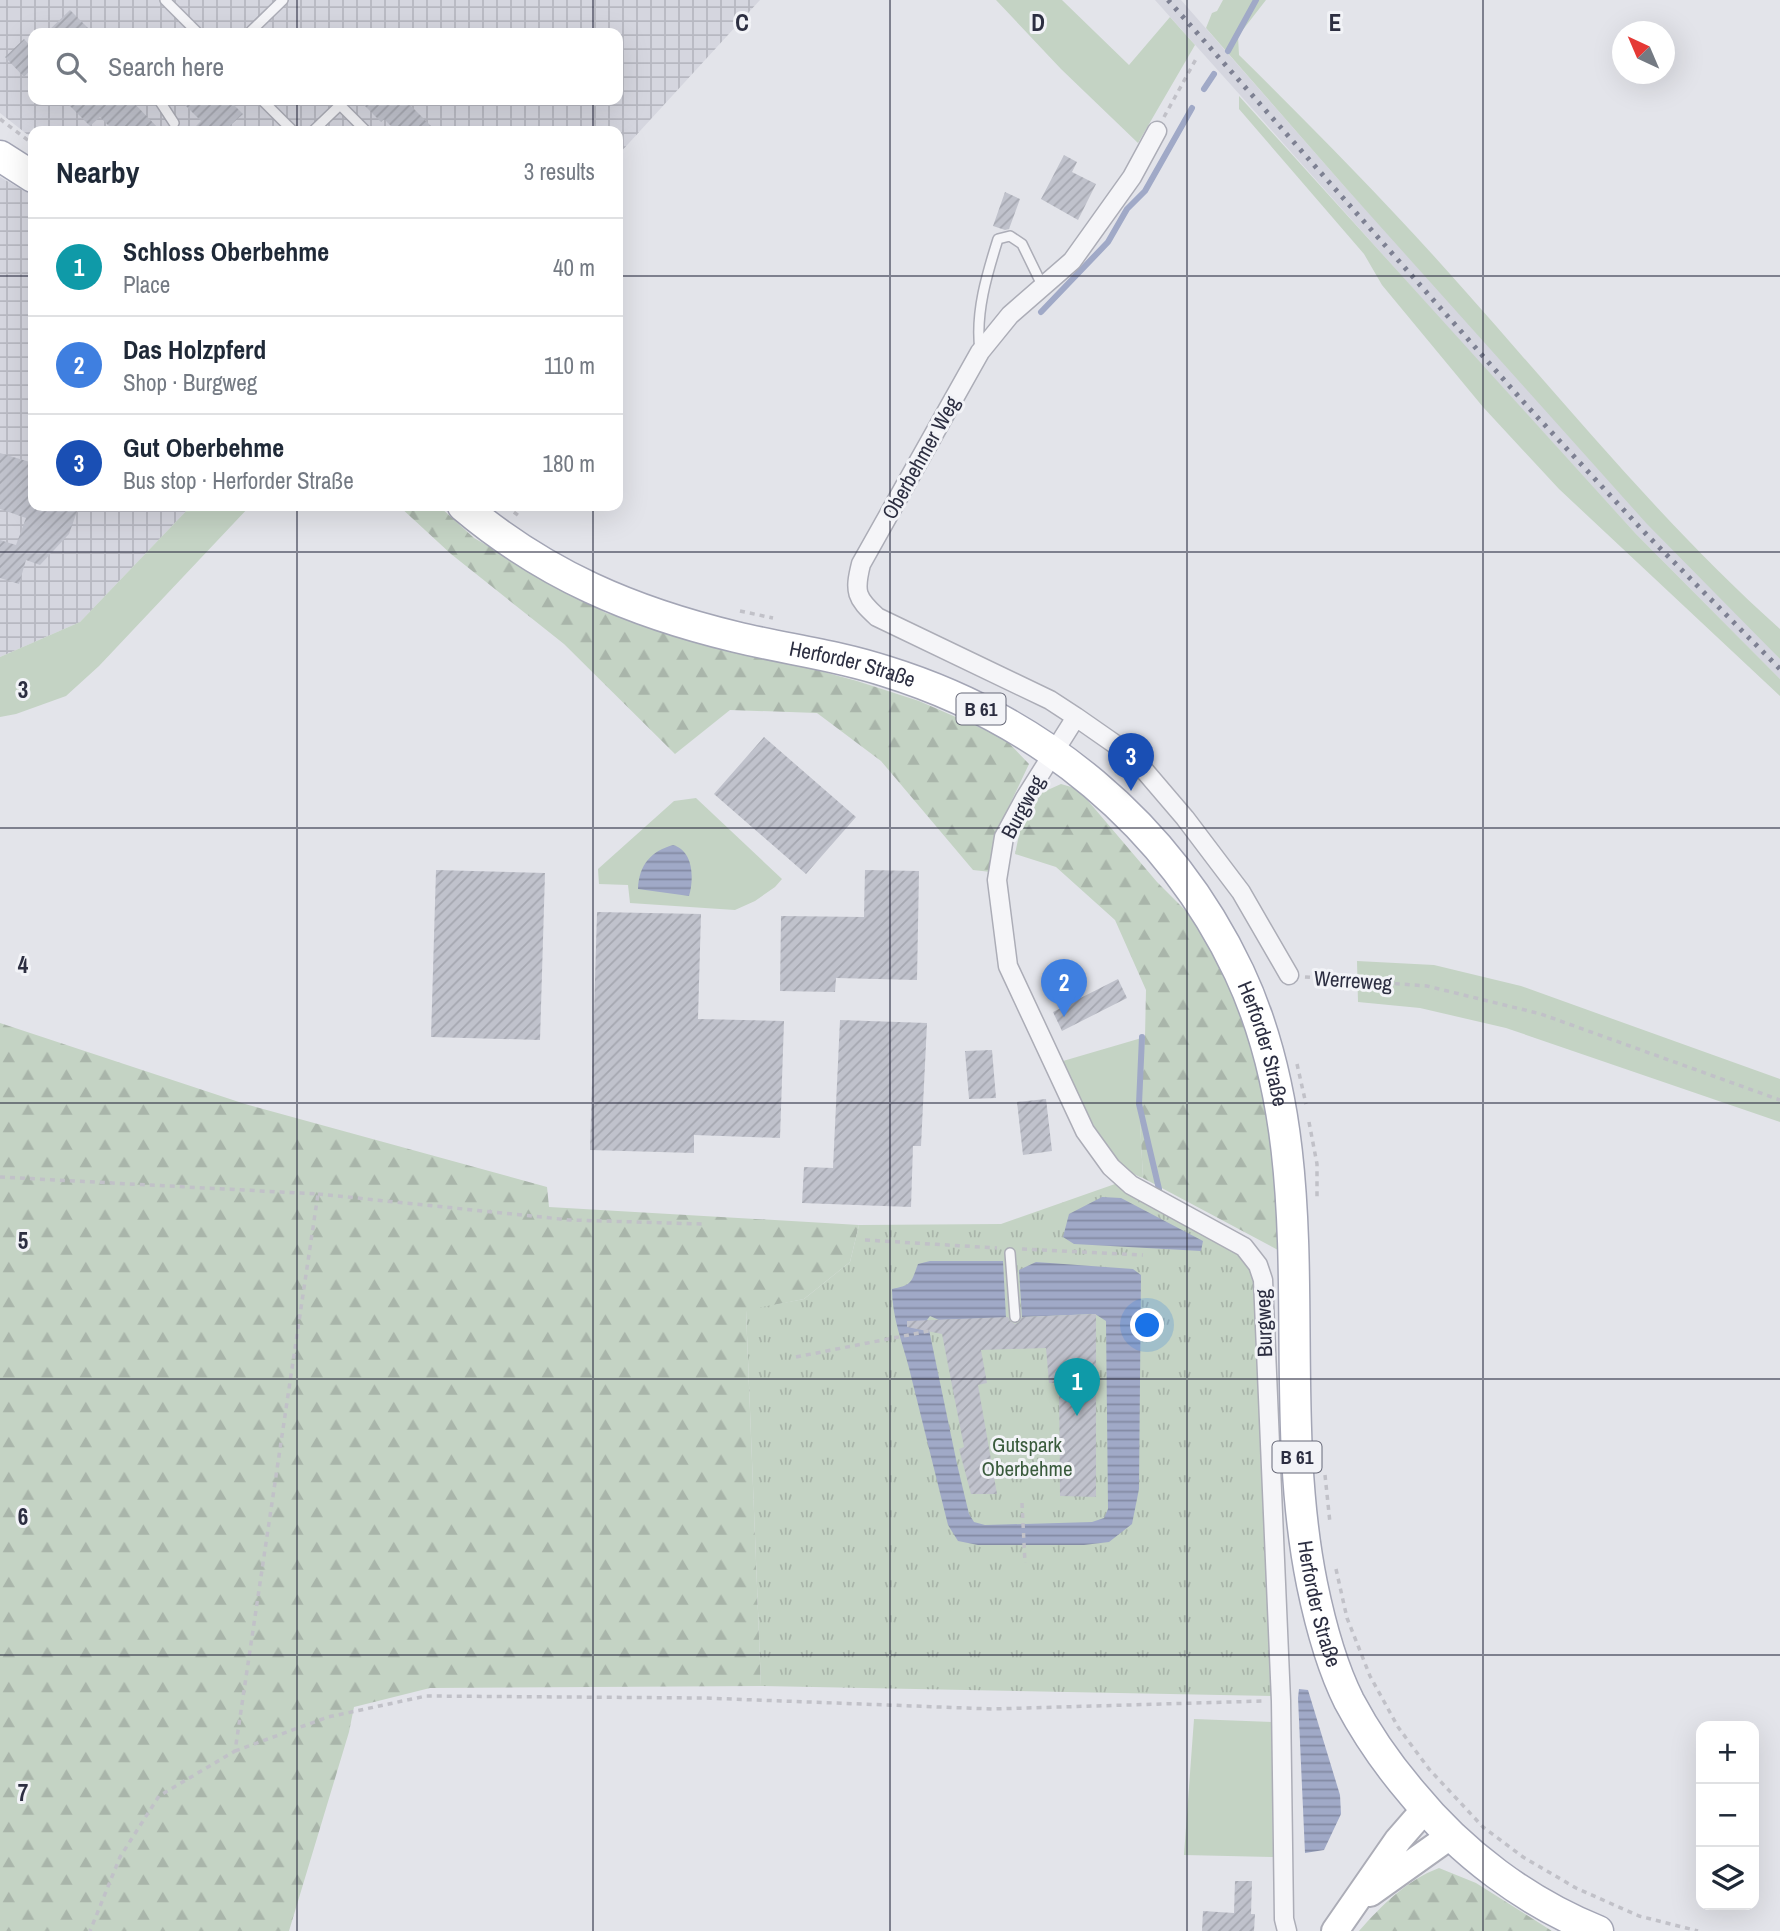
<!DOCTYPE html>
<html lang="en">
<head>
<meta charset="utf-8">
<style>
  :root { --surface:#fff; --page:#f6f6f7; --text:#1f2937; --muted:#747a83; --line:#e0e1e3; --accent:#111827 }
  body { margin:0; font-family:"Archivo Narrow",sans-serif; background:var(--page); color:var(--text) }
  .controls { position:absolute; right:21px; bottom:21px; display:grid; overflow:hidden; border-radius:14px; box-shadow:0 7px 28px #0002 }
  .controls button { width:63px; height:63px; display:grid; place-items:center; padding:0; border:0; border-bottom:2px solid var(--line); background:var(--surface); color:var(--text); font:35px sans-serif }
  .compass { position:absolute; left:1612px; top:21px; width:63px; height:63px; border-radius:50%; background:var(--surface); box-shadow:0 7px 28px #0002; rotate:316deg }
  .you { position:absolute; left:1148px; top:1326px; width:24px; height:24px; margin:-18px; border:5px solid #fff; border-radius:50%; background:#1a73e8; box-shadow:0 0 0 10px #1a73e833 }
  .badge { display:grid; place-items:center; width:46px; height:46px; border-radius:50%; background:var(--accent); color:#fff; font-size:23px; font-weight:700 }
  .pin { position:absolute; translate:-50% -58px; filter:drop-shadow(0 2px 4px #0008) }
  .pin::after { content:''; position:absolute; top:37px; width:24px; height:21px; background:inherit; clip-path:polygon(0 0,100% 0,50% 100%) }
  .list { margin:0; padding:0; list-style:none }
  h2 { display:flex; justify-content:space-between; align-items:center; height:91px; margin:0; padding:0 28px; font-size:30px }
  h2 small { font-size:23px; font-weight:400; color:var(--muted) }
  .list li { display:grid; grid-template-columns:46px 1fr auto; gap:21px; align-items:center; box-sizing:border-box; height:98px; padding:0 28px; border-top:2px solid var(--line) }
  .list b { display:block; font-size:26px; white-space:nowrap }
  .list p { margin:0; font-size:23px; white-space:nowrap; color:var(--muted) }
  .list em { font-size:23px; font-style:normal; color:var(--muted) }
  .icon { flex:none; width:38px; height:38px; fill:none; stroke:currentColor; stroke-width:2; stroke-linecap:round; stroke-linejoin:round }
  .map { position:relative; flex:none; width:1780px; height:1931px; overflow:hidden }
  .search { position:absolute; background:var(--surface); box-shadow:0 7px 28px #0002; left:28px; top:28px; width:595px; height:77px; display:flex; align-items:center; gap:18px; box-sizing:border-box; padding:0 24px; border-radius:14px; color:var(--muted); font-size:26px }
  .panel { position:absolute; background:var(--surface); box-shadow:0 7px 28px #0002; left:28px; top:126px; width:595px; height:385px; border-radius:14px }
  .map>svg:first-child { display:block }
  .built { fill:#d5d6df }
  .industrial { fill:url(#industrial-grid); fill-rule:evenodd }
  .green { fill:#c4d3c4 }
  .forest { fill:url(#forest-firs) }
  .park { fill:url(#park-tufts) }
  .water { fill:url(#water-rules) }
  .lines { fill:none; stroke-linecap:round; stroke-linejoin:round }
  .stream { stroke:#a0a9c7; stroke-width:6 }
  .building { fill:url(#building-hatch) }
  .lane-casing { stroke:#acadb7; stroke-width:12 }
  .street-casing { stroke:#acadb7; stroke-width:21 }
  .secondary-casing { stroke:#acadb7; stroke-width:30 }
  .primary-casing { stroke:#a3a5b5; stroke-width:33 }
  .path { stroke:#c1c1c8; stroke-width:3.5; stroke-dasharray:5 5; stroke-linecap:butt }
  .lane { stroke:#f5f5f8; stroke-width:9 }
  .street { stroke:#f5f5f8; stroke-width:18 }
  .secondary { stroke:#fff; stroke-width:26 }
  .primary { stroke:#fff; stroke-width:30 }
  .rail { stroke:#7d8092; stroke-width:5; stroke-dasharray:3.5 7; stroke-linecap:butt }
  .grid { fill:none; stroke:#2c2e41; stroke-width:2; stroke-opacity:0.55 }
  .labels { text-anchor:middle; stroke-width:6; stroke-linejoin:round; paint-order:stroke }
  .shield { fill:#f2f3f7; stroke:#676978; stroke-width:2 }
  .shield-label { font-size:19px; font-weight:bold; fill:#2c2e41 }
  .street-label { font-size:21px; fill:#2c2e41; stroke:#f2f3f7 }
  .park-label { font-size:21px; fill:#3a5b3c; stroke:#f2f3f7 }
  .grid-label { font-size:23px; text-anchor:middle; font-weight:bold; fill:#2c2e41; stroke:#f2f3f7; stroke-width:6; stroke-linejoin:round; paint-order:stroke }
</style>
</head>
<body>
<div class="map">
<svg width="1780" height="1931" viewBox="0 0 1780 1931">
  <defs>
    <pattern id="industrial-grid" width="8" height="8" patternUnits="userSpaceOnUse" patternTransform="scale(1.75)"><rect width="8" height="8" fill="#d5d6df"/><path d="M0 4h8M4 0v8" fill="none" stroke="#b7b8c1"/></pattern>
    <pattern id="forest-firs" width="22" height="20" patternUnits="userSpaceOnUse" patternTransform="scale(1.75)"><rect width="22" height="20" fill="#c4d3c4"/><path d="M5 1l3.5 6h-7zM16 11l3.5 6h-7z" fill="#a9b5aa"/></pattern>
    <pattern id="park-tufts" width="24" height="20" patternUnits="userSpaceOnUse" patternTransform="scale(1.75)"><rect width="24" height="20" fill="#c4d3c4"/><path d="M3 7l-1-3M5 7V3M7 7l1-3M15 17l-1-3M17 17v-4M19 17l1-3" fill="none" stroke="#a9b5aa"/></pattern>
    <pattern id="water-rules" width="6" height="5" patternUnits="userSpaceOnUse" patternTransform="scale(1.75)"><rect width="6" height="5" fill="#a0a9c7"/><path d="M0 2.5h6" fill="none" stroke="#838aa3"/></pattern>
    <pattern id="building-hatch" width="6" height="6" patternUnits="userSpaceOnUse" patternTransform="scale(1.75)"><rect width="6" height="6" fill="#c0c2cc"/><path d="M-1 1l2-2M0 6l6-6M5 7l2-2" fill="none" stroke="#a5a7b0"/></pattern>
  </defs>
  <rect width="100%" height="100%" fill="#e3e4ea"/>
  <!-- built -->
  <path class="built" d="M1155,0H1181L1345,187L1780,659V679L1636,534L1461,342Z"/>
  <!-- industrial -->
  <path class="industrial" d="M0,0H760L618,155V131H33V139L0,113ZM33,33H618V100H33Z
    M0,177L33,196V506H191L80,622L0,657Z"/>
  <!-- green -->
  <path class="green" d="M996,0H1062L1129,65L1170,17L1195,45L1138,143L1061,69Z
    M1223,0H1266L1238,36L1239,55C1317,132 1394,210 1466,292C1568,407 1666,527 1780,629V659L1647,524L1345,187L1206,28L1212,13L1217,11Z
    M1239,96L1636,534L1780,679V696L1559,489L1483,407L1382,285L1364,254L1239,109Z
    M191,506H250L99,666L66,696L16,714L0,717V657L80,622Z
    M696,798L782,879L775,887L755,901L735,910L630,903L628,885L599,884L598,869L674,801Z
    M1357,961L1434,965L1521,986L1780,1079V1122L1506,1028L1420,1008L1358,1002Z
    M1145,1037L1139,1103L1143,1178C1105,1166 1080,1095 1063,1061Z
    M1194,1719L1272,1722L1273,1857L1184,1855Z"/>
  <!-- forest -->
  <path class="forest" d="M399,506H439L474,538L606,613L857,681L919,701L1004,738L1029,764L995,836L991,872L973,870L881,761L817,713L730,710L675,754L564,644L451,554Z
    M1061,784L1078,789L1157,882L1193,918L1231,989L1260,1075L1275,1163L1278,1250L1143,1178L1139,1103L1145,1037L1146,990L1115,920L1056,867L1015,854L1020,830L1041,793Z
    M0,1023L245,1104L547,1187L549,1207L859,1225L850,1262L804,1299L746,1311L761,1686L430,1688L354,1707L349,1732L289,1931H0Z
    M1439,1868L1476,1883L1552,1931H1359C1382,1905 1407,1880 1439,1868Z"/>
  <!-- park -->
  <path class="park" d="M1115,1184L1225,1243C1253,1262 1253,1269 1257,1301L1274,1696L761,1686L746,1310L804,1299L850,1262L859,1225L1001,1224Z"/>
  <!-- water -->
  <path class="water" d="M673,845C694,851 694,879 689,896L638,889C639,865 651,851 673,845Z
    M1102,1197L1121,1198L1203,1241L1201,1251L1074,1244L1063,1237L1069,1214Z
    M930,1261H1003L1006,1318L939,1320L930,1316L927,1320L957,1464L969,1514L974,1522L985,1525L1092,1522L1104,1518L1108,1509L1106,1321L1095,1314L1022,1317L1019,1270L1036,1262L1133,1269L1141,1275L1139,1489L1132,1524L1109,1542L1084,1545H978L958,1541L948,1525C935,1473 922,1420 909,1368C902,1341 892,1317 892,1289C912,1285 911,1283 918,1264Z
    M1299,1689L1308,1690L1340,1795L1341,1814L1324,1850L1305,1853L1298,1698Z"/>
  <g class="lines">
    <!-- stream -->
    <path class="stream" d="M1228,51L1256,0
      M1204,89L1214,74
      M1041,312L1108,242L1127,209L1145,191L1192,108
      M1142,1037L1139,1104L1159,1189"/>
  </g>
  <!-- building -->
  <path class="building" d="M70,10L93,33H46Z
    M24,39L33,49V67L24,77L5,57Z
    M64,100H131L161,131H114L100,117L90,126Z
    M180,100H229L243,114L224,131H191L201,121Z
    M359,100H405L436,131H396L384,119L381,122Z
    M1064,155L1077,162L1072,172L1096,184L1078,220L1041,199Z
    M1005,192L1020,199L1009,229L1005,230L993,226Z
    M0,453L33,463V506H79L69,534L40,565L26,560L19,584L0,578V540L16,545L26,518L0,509Z
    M764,737L856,817L806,874L714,794Z
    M436,870L545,873L540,1040L431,1037Z
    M865,870L919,871L917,980L836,978L835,992L780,991L781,916L864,917Z
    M597,912L701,914L698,1019L784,1021L780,1138L694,1135V1153L590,1150Z
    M1118,979L1127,998L1062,1031L1053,1012Z
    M840,1020L927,1023L921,1146H913L911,1207L802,1203L804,1167L833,1168Z
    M992,1050L996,1098L969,1099L965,1051Z
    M1046,1099L1052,1151L1023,1155L1017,1102Z
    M1096,1314V1497L1060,1496L1059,1383H1049L1046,1348L981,1350L987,1383L978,1385L997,1494H971L959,1449L964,1447L942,1334L907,1327V1321L1008,1317L1010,1321L1015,1324L1019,1322L1022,1317Z
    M1235,1881H1252L1251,1914H1255L1254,1931H1202L1203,1911L1234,1913Z"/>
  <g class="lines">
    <!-- lane casing -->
    <g class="lane-casing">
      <path id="lane" d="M165,0L198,33
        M249,33L283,0
        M159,100L174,123
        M262,100L293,131
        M313,131L340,105L366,131
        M980,350C975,313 987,274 998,239L1010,236L1022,244L1042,285
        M1010,1253L1015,1317"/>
    </g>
    <!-- street casing -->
    <g class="street-casing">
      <path id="street" d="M1076,717L1050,700L877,617C856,598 854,592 861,564L980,352L1010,315L1072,261L1132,177L1157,131
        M1287,1931L1284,1919L1281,1701L1263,1280L1258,1265L1244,1247L1131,1185L1111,1167L1085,1131L1008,966L997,880L1004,837L1025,798L1076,717L1132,756L1185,818L1241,892L1289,975"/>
    </g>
    <!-- secondary casing -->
    <g class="secondary-casing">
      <path id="secondary" d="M1370,1893L1450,1836
        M1335,1931L1398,1840L1425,1809"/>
    </g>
    <!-- primary casing -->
    <g class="primary-casing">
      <g id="primary">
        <path d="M0,156L33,177"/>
        <path id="s1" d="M463,506C545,575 632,612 736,637C785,649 837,655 885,671C1040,719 1169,824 1239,972C1329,1164 1271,1382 1312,1584C1320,1623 1331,1665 1349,1701C1366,1733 1388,1765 1412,1793C1461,1853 1526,1902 1598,1931"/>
      </g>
    </g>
    <!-- path -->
    <path class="path" d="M1164,117L1196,59
      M0,119L33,144
      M506,506L519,516
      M740,611L773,618
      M1305,977L1427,986L1541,1014L1780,1100
      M1297,1064L1306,1104
      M1309,1122L1317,1164V1198
      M0,1177L318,1194L235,1751L159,1796L120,1857L90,1931
      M318,1194L570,1220L702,1224
      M865,1240L997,1248
      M1022,1249L1143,1255
      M796,1357L929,1331
      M1325,1475L1330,1523
      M1022,1503L1025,1563
      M1336,1569L1347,1618L1370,1676L1398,1727L1429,1769L1483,1827L1523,1857L1576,1888L1639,1916L1698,1931
      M235,1751L328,1717L426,1696L704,1698L992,1709L1264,1701"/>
    <!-- lane -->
    <use href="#lane" class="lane"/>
    <!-- street -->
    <use href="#street" class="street"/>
    <!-- secondary -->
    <use href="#secondary" class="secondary"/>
    <!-- primary -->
    <use href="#primary" class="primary"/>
    <!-- rail -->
    <path class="rail" d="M1168,0L1528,407L1647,535L1780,669"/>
  </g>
  <!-- grid -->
  <path class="grid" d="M297,0V33M593,0V33M890,0V1931M1187,0V1931M1483,0V1931M297,100V131M593,100V131M0,276H33M618,276H1780M297,506V1931M593,506V1931M0,552H1780M0,828H1780M0,1103H1780M0,1379H1780M0,1655H1780"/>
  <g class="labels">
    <!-- shield labels -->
    <g class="shield">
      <rect x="956.5" y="693.5" width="49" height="31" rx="5"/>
      <rect x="1272.5" y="1441.5" width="49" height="31" rx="5"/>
    </g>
    <g class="shield-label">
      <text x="981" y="716">B 61</text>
      <text x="1297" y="1464">B 61</text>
    </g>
    <!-- street labels -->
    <g class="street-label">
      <text transform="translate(921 458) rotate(-61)" y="7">Oberbehmer Weg</text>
      <text dy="7" stroke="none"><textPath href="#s1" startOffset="425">Herforder Straße</textPath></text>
      <text transform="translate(1023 807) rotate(-62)" y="7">Burgweg</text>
      <text transform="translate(1353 981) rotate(4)" y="7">Werreweg</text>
      <text dy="7" stroke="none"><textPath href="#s1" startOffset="1013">Herforder Straße</textPath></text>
      <text transform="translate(1264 1323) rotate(-92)" y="7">Burgweg</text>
      <text dy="7" stroke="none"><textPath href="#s1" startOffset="1578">Herforder Straße</textPath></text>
    </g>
    <!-- park labels -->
    <g class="park-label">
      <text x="1027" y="1452">Gutspark<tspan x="1027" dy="24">Oberbehme</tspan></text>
    </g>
  </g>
  <g class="grid-label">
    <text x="742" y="31">C</text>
    <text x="1038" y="31">D</text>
    <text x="1335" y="31">E</text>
    <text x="23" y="698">3</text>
    <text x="23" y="973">4</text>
    <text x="23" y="1249">5</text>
    <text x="23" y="1525">6</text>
    <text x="23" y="1801">7</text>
  </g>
</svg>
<div class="controls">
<button>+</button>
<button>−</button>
<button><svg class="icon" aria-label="layers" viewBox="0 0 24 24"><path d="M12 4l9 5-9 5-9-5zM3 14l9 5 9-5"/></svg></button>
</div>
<svg class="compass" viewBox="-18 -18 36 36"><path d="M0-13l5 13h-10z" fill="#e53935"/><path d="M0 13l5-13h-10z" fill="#747a83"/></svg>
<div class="you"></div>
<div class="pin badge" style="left:1077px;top:1416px;background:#0f9aa8">1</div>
<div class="pin badge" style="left:1064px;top:1017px;background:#3f7fe0">2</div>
<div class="pin badge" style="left:1131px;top:791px;background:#1a4fb4">3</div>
<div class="search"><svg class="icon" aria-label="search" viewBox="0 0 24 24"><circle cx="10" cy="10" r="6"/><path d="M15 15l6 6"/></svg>Search here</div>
<section class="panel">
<h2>Nearby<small>3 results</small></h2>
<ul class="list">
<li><span class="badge" style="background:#0f9aa8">1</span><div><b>Schloss Oberbehme</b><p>Place</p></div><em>40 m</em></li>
<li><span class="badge" style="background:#3f7fe0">2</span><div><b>Das Holzpferd</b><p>Shop · Burgweg</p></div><em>110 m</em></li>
<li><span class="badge" style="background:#1a4fb4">3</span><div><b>Gut Oberbehme</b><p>Bus stop · Herforder Straße</p></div><em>180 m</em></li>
</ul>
</section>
</div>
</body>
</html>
